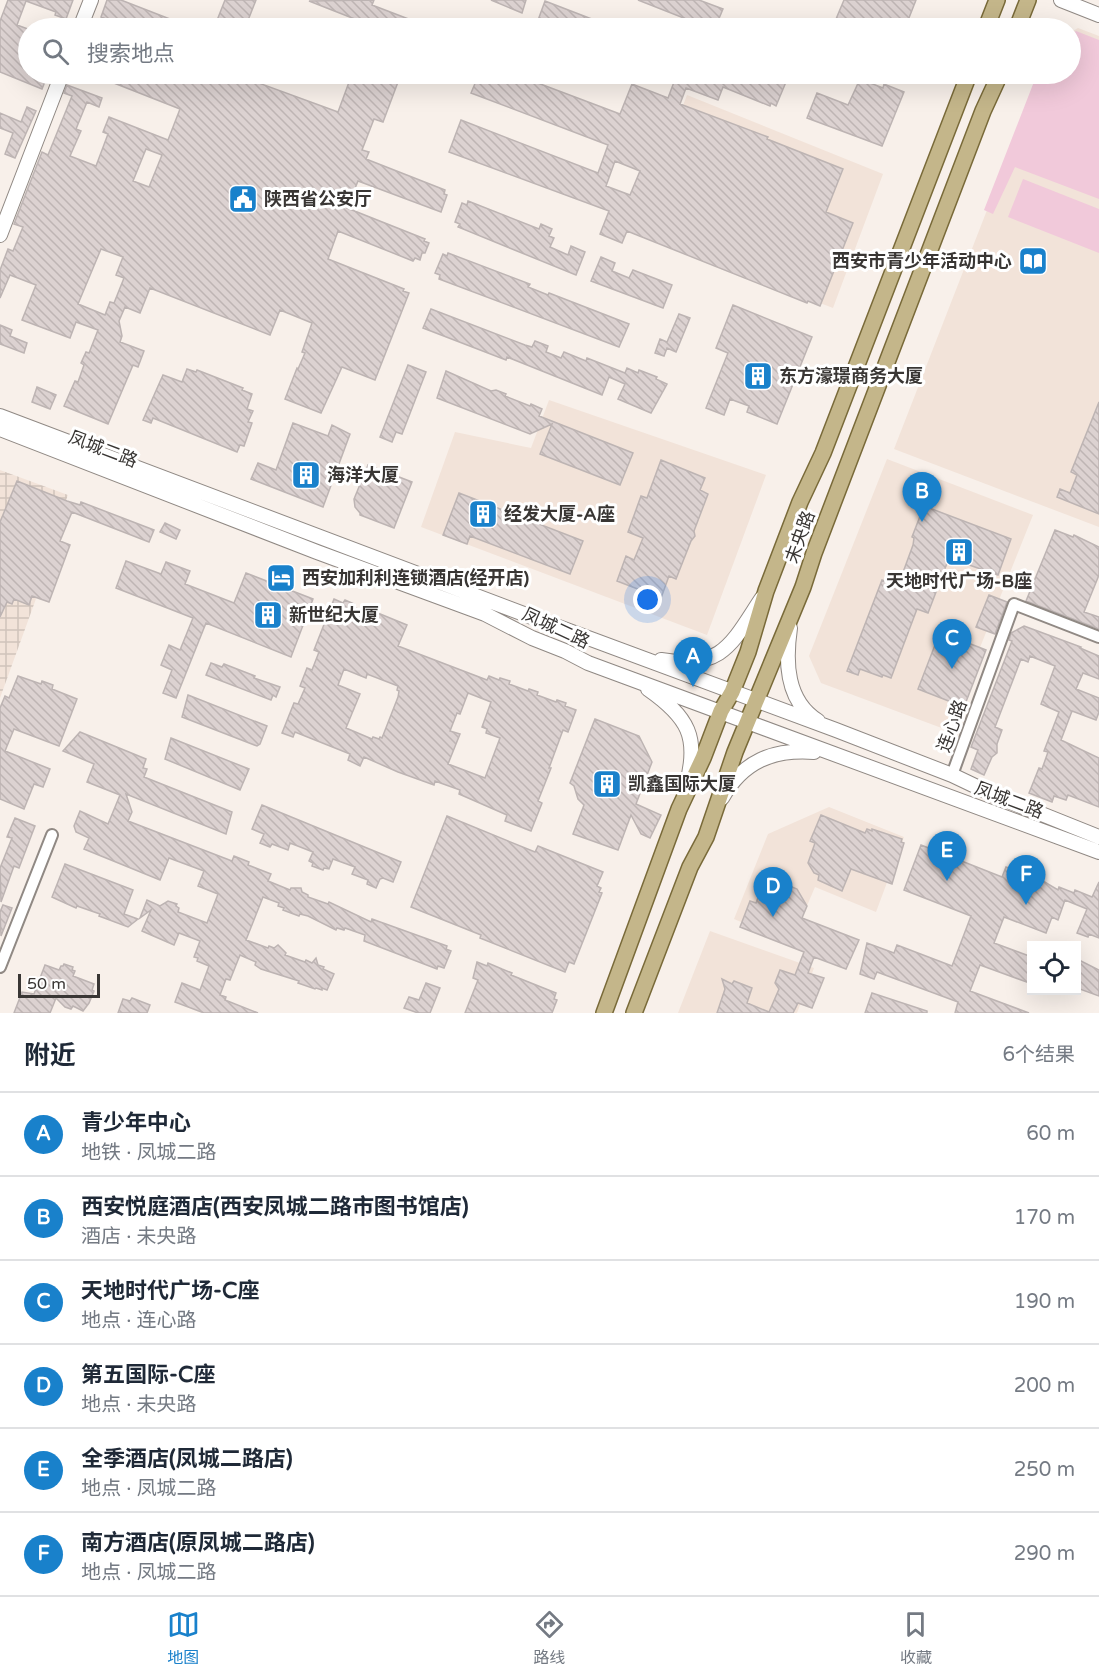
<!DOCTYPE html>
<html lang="zh">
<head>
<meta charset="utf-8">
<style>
  :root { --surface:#fff; --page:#f6f6f7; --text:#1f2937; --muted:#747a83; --line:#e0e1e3; --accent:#1981cb }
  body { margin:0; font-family:"Varela Round","Noto Sans SC",sans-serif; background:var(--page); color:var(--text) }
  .controls { position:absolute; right:18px; bottom:18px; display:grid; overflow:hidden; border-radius:0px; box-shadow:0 6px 24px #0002 }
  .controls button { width:54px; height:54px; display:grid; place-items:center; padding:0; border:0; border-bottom:2px solid var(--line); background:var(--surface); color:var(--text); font:30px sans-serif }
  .scale { position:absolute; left:18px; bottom:15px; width:82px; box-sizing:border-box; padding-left:6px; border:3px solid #393634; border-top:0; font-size:16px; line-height:21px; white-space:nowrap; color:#393634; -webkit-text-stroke:4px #fff; paint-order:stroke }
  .you { position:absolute; left:648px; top:600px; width:21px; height:21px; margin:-15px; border:4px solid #fff; border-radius:50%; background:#1a73e8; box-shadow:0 0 0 9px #1a73e833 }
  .badge { display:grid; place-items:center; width:39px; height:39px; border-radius:50%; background:var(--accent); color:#fff; font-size:20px; font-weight:700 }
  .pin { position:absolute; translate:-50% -50px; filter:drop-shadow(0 2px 3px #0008) }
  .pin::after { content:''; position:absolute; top:32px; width:21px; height:18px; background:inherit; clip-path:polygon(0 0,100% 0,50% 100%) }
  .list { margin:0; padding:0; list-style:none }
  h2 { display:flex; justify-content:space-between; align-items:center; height:78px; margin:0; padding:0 24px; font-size:26px }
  h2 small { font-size:20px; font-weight:400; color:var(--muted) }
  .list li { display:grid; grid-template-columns:39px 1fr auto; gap:18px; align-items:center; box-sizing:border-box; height:84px; padding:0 24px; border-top:2px solid var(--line) }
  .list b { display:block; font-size:22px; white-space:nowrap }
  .list p { margin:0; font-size:20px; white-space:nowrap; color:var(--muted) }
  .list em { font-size:20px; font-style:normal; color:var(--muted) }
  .icon { flex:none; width:33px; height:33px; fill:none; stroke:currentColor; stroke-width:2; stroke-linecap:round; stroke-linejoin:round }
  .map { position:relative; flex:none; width:1099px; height:1013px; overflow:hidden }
  .search { position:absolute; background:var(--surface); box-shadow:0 6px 24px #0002; left:18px; right:18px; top:18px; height:66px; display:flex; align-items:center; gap:15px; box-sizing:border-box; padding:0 21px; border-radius:33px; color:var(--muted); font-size:22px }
  .sheet { height:582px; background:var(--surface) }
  nav { display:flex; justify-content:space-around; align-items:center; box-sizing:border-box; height:84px; border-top:2px solid var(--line); background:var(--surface); font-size:16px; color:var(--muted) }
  nav a { display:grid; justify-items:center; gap:3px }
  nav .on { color:var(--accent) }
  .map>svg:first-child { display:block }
  .built { fill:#f2e3d9 }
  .industrial { fill:url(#industrial-grid) }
  .green { fill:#f1c9da }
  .building { fill:url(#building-back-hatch); stroke:#bdb4b3; stroke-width:1.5; fill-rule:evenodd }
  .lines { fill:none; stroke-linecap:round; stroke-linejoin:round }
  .street-casing { stroke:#908984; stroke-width:14 }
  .secondary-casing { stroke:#908984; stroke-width:16 }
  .primary-casing { stroke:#796a39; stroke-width:18 }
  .street { stroke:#fff; stroke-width:10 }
  .secondary { stroke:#fff; stroke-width:14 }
  .primary { stroke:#c4b68a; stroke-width:15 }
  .labels { text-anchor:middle; stroke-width:6; stroke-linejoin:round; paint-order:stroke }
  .poi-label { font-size:18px; font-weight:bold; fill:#393634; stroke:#fff; text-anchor:start }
  .street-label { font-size:18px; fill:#393634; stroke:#fff }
</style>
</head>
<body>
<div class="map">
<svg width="1099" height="1013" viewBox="0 0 1099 1013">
  <defs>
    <pattern id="industrial-grid" width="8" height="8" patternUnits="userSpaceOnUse" patternTransform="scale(1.5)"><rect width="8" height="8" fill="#f2e3d9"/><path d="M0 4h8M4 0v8" fill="none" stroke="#d0c3bb"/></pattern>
    <pattern id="building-back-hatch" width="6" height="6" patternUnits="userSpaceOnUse" patternTransform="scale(1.5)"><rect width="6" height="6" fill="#dcd2d1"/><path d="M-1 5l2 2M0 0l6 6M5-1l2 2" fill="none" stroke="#beb5b4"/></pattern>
  </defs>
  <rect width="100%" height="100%" fill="#f8f0ea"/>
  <!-- built -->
  <path class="built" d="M1078,28L1099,36V527L894,449L1040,74H1070L1071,32Z
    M687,95L883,174L833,308L635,232Z
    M549,400L766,475L707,635L421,527L455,432L531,448Z
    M887,459L1033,515L947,730L821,683L809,656Z
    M829,807L904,837L876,912L815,887L791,943L734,919L768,834Z
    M710,931L814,968L797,1013H678Z"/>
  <!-- industrial -->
  <path class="industrial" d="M0,470L68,495L31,590L37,596L0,698Z"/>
  <!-- green -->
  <path class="green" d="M1076,31L1099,40V199L1015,167L993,214L984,210L1037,74H1070L1071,34Z
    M1023,179L1099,209V253L1008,217Z"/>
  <!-- building -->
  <path class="building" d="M8,0H73L66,19L55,15L56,12L26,1L17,25L28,29V74H48L42,89L0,72V21Z
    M107,0H121L193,28H123L105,21L106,19L101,17Z
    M225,0H256L245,28H214Z
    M374,0L372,5L432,28H369L370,25L309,1Z
    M491,0H526L522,13Z
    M638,0H699L723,9L715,28H709Z
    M844,0H916L905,28H859L836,19Z
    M545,1L615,28H552L537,23Z
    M91,74H165L190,83L194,74H234L338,112L352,74H401L383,122L374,119L362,150L369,152L366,159L445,190L444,194L447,195L441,212L358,181L347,208L425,239L424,241L429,243L425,253H422L420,260L415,258L413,261L338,231L328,259L404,289L403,291L409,293L375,380L342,367L321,413L285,399L297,368L298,369L305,353L302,352L312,323L280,310L270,335L150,288L140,313L125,307L119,321L122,336L120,342L144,351L138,367L133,365L108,424L64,406L75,381L78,382L84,365L81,363L86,352L89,353L98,330L76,322L70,338L22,320L36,285L10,275L0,298V270L8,249L13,251L23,227L14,224L42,152L48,155L72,96L64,93L67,85L102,98L99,107L87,102L76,129L81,131L70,156L96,166L108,134L103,132L109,117L168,140L180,109ZM146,149L162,155L149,187L133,181ZM101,249L123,257L116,275L124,278L114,303L110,302L105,315L78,304Z
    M479,74H514L620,114L632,84L668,98L677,74H712L725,78L727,74H764L786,82L776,106L771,103L770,106L723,87L718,100L686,88L680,104L768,137L767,139L843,169L826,212L853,223L820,306L808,301L807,303L627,231L622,243L600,234L609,211L449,152L461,120L598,173L608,145L471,93ZM615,161L640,171L630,195L606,186Z
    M860,79L883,88L884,84L904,92L882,146L807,118L817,93L848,105Z
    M27,107L36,111L15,158L5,154L13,133L0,128V113L21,122Z
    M468,201L539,229L541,224L552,229L549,236L554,238L550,247L568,255L571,246L585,252L576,275L458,227L460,224L455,222L462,203L467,205Z
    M448,253L530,284L528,287L548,295L549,293L629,324L619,347L439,279L440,275L435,273L443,254L447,256Z
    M601,257L615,263L612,271L629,278L633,270L672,285L663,308L591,281Z
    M733,305L812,337L777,424L747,412L749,406L730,399L724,415L706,408L728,353L716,348Z
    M431,309L525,345L532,347L535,341L548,346L546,352L561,358L564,352L586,361L587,358L625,373L627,368L638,373L639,370L657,377L656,379L667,384L651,413L618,399L625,384L609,377L602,395L507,357L506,360L423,328Z
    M679,314L690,318L676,352L667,348L664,356L655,353L660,339L667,342Z
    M0,325L12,330L10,336L27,343L24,353L0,344Z
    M408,365L426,372L402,434L396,432L392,442L380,437Z
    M187,369L196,372L197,370L243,388L242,390L252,394L247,409L253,411L248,422L252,423L244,446L240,445L237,452L153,418L151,423L143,420L163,375L182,382Z
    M446,371L491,391L496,390L506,394L505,396L530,406L531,404L542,409L539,416L633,453L620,485L540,454L552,424L530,434L437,398Z
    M37,387L56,395L50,409L32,402Z
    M1099,402V514L1057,497L1060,489L1070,493L1077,475L1071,472Z
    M293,423L328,436L332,425L350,434L323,507L251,479L258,463L276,470Z
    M661,460L705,478L700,490L708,494L694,531L695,536L691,541L676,579L669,576L661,598L617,581L626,556L634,560L643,538L628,532L641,496L647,498Z
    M368,465L412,482L394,528L360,515V513L355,507L354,499Z
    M17,481L67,501L80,505L81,502L154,530L149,542L72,512L60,541L70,545L49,602L32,596L29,605L14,599L12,604L7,602L0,617V522Z
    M459,493L583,541L570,574L470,536L467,544L443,535Z
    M924,506L1011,539L998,575L949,558L928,613L917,609L891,678L883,675L882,677L860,669L858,675L847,671L882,580L898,586L913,545L914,538L912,537Z
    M165,523L180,530L176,539L160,532Z
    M1055,530L1073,537L1074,535L1099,547V575L1084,612L1099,617V629L1026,601Z
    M126,561L161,574L166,562L190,571L185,584L234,603L246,573L313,599L291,657L206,623L176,698L163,693L172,670L161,665L169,645L180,650L193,618L116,588Z
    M989,595L1007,602L995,634L976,627Z
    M334,599L343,603L345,600L354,604L353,607L372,614L373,611L407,625L398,646L487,680L489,676L499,680L500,678L510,681L509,684L528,691L529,689L538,692L537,695L556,702L557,700L566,703L565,706L576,710L568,732L563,730L549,768H551L538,801L542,803L531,831L505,821L507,815L459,794L460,790L435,781L434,785L398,772L364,757L360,766L348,760L350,754L295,732L293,737L282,733L294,703L298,704L305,688L300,686L307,668L312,670L319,652L314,650ZM344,669L366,678L367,674L398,686L397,690L399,691L398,697L382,738L380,737L379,739L373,737L372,739L346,728L360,694L338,685ZM468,693L491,702L482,727L487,729L486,733L500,738L485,778L448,764L460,734L450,731L457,713L460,714Z
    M1024,626L1081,647L1080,648L1099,656V679L1083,673L1076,689L1099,698V712L1096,720L1072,711L1061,740L1099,758V807L1068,795L1066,800L1054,796L1052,802L1029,793L1039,768L1042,769L1048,752L1044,751L1059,712L1041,704L1055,666L1030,656L1028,662L1021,659L995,727L1002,730L997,744V753L992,757L984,775L971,769L978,750L971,747L1012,641L1009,640L1011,633Z
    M940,632L986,650L964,707L918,689Z
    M211,663L222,667L224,664L255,676L254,678L280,687L276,697L273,695L271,700L206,675Z
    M18,676L41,684L42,681L53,685L52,689L77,699L59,746L14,729L5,751L50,769L43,787L34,784L24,809L0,799V708L5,696L9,698Z
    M188,695L267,726L260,744L257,746L182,717Z
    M595,719L639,736L652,762L636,804L661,815L650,838L641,834L631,815L618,850L573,834L584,805L578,799L574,786L570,783Z
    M80,732L146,759L143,768L147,769L144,777L232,812L226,834L126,794L132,812L128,821L232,861L234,856L249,862L248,865L271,874L268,881L290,890L291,888H301L302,892L308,895V897L328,904L329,902L371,922L372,919L447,946L446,949L451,951L444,968L438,966L437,969L364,941L365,935L345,928L344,930L337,928L336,930L308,916L300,914L299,916L283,910L284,908L278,906L279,903L263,897L246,940L268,948L269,946L274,948L278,945L286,953L285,955L305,962L306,960L312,963L316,958L318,965L324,967L323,969L334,974L327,990L322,988V990L316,988L315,989L298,983L299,981L261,969L255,965L256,962L240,955L230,980L226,979L220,995L226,997L225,1000L258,1013H204L175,1002L182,983L200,990L209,966L197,961L198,958L194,957L200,941L179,933L174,945L142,931L151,910L140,918L147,900L160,906L168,901L177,904L176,906L179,908L178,912L207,923L218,894L198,886L204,871L169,858L160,880L84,849L89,838L76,832L74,826L80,811L108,824L120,795L87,782L94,764L63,751Z
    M171,738L249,769L240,790L165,759Z
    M262,805L401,862L393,882L383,878L380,879L376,888L367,884L368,880L352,874L355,867L333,859L329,869L324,868L323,870L312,866L313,863L309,861L313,852L290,843L288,850L272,844L270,847L260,843L264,834L252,829Z
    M821,815L865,833L867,829L872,831V829L902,839L901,842L904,843L892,884L851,869L842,891L818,880L819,875L814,873L808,863L815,843L810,841Z
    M447,816L535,852L538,846L603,872L597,886L601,888L599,892L602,893L574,964L569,962L565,972L480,938L481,935L411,907Z
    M15,818L35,826L19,868L14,866L1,902L0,868L12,838L7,837Z
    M921,845L1002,877L1006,867L1043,881L1058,890L1059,887L1074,893L1075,890L1092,897L1099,882V938L1089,934L1088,937L1077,933L1087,909L1065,900L1058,920L1052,917L1046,933L1004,917L994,943L1032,957V984L980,965L970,991L1029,1013H955L958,1002L877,972L874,979L860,974L867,943L894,953L897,945L952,966L971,916L904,890Z
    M65,864L133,890L124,914L138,919L128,927L99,916L100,914L77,906L76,908L52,897Z
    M773,879L797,889L807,906L802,918L859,940L846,969L814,957L808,973L824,978L812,1008L798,1003L793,1013H717L725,989L722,979L732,984L734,981L752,988L747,1003L769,1012L779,989L775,983L780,970L795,975L804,952L740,927L750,901L756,903L763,884L771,887Z
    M3,905L12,908L1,936L0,912Z
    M1077,959L1099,970V996L1077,988Z
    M477,962L487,966L488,963L502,969L512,973L511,975L556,993L554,999L557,1000L552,1013H465L478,980L473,978Z
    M64,964L73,967L72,970L75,971L73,976L94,984L92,990L94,991L89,1003L83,1011L73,1006L71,1009L65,1007L56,998L50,1013H14L22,992L34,994L45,965L59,970L61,966H63Z
    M426,983L440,988L430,1013H418L404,1008L409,997L419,1000Z
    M872,993L927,1011V1013H865Z
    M132,998L150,1005L147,1013H118L123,999L130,1001Z"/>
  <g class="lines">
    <!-- street casing -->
    <g class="street-casing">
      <path id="street" d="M952,775L1014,604L1099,637
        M0,967L52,835"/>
    </g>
    <!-- secondary casing -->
    <g class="secondary-casing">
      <path id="secondary" d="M1061,0L1099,15
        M80,28L91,0
        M0,235L62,74
        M0,416L545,622L836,730L952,775L994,795L1099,837
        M0,429L317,552L485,614L532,638L565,651L588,663L1099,852
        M790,628C785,662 786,701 818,721
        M661,660C723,670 732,643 762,598
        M648,689C688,717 700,737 686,787
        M722,798C743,761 773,749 814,752"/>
    </g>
    <!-- primary casing -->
    <g class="primary-casing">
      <path id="primary" d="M986,28L997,0
        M1017,28L1028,0
        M604,1013L679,809L703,758L721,711L732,692L748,652L766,591L800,502L823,453L969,74
        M634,1013L690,867L706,837L735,752L803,587L814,553L983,111L1000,74"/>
    </g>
    <!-- street -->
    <use href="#street" class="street"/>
    <!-- secondary -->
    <use href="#secondary" class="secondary"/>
    <!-- primary -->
    <use href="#primary" class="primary"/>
  </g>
  <!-- icons -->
  <defs>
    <g id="civic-square" transform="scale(1.5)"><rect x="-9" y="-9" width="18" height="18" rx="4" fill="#1981cb" stroke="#fff"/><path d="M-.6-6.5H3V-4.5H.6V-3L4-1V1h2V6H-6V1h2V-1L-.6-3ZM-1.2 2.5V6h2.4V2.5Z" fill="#fff"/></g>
    <g id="library-square" transform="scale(1.5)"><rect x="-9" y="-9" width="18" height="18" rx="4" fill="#1981cb" stroke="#fff"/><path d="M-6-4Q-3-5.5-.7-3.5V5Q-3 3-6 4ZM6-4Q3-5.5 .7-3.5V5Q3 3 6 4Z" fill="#fff"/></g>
    <g id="building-square" transform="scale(1.5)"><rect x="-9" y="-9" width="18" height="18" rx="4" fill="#1981cb" stroke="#fff"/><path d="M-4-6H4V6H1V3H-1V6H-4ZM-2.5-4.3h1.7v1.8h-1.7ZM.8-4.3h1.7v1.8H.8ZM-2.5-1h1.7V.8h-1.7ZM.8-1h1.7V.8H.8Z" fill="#fff"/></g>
    <g id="hotel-square" transform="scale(1.5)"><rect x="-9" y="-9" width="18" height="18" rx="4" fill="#1981cb" stroke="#fff"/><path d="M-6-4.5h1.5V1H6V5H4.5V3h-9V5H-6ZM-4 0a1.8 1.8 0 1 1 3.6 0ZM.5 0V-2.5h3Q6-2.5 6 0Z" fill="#fff"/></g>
  </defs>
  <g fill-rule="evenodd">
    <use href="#civic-square" x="243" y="199"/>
    <use href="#library-square" x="1033" y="261"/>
    <use href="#building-square" x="758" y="376"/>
    <use href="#building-square" x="306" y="475"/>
    <use href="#building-square" x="483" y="514"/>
    <use href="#building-square" x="959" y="552"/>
    <use href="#hotel-square" x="281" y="578"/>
    <use href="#building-square" x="268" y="615"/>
    <use href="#building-square" x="607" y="784"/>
  </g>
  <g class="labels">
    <!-- poi labels -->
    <g class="poi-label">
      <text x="264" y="205">陕西省公安厅</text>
      <text x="1012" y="267" text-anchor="end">西安市青少年活动中心</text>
      <text x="779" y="382">东方濠璟商务大厦</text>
      <text x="327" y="481">海洋大厦</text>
      <text x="504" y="520">经发大厦-A座</text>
      <text x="302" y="584">西安加利利连锁酒店(经开店)</text>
      <text x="959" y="587" text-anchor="middle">天地时代广场-B座</text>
      <text x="289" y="621">新世纪大厦</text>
      <text x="628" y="790">凯鑫国际大厦</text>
    </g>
    <!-- street labels -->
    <g class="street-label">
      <text transform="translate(103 449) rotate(21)" y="6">凤城二路</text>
      <text transform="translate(800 537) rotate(-70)" y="6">未央路</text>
      <text transform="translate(556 628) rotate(25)" y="6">凤城二路</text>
      <text transform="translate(952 726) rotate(-70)" y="6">连心路</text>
      <text transform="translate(1009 800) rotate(21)" y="6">凤城二路</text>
    </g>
  </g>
</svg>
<div class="controls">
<button><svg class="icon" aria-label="locate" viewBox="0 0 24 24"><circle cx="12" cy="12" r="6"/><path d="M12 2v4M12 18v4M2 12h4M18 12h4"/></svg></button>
</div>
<div class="scale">50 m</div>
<div class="you"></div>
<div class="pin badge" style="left:693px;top:687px">A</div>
<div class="pin badge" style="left:922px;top:522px">B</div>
<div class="pin badge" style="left:952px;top:669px">C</div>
<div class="pin badge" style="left:773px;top:917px">D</div>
<div class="pin badge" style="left:947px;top:881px">E</div>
<div class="pin badge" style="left:1026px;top:905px">F</div>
<div class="search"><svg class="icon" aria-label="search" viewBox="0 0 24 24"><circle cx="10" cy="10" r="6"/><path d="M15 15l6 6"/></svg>搜索地点</div>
</div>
<section class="sheet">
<h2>附近<small>6个结果</small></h2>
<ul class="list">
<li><span class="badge">A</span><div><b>青少年中心</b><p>地铁 · 凤城二路</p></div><em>60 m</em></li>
<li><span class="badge">B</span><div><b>西安悦庭酒店(西安凤城二路市图书馆店)</b><p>酒店 · 未央路</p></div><em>170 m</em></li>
<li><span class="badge">C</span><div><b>天地时代广场-C座</b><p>地点 · 连心路</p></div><em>190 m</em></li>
<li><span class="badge">D</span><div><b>第五国际-C座</b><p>地点 · 未央路</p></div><em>200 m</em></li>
<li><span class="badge">E</span><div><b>全季酒店(凤城二路店)</b><p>地点 · 凤城二路</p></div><em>250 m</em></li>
<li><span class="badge">F</span><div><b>南方酒店(原凤城二路店)</b><p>地点 · 凤城二路</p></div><em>290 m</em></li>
</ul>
</section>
<nav>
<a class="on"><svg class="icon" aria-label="map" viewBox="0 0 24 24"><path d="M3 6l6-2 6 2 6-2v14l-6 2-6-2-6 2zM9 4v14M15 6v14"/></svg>地图</a>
<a><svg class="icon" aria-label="directions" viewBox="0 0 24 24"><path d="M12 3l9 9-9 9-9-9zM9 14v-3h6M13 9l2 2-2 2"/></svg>路线</a>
<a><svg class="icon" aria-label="saved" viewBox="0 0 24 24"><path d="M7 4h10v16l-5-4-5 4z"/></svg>收藏</a>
</nav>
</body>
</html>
